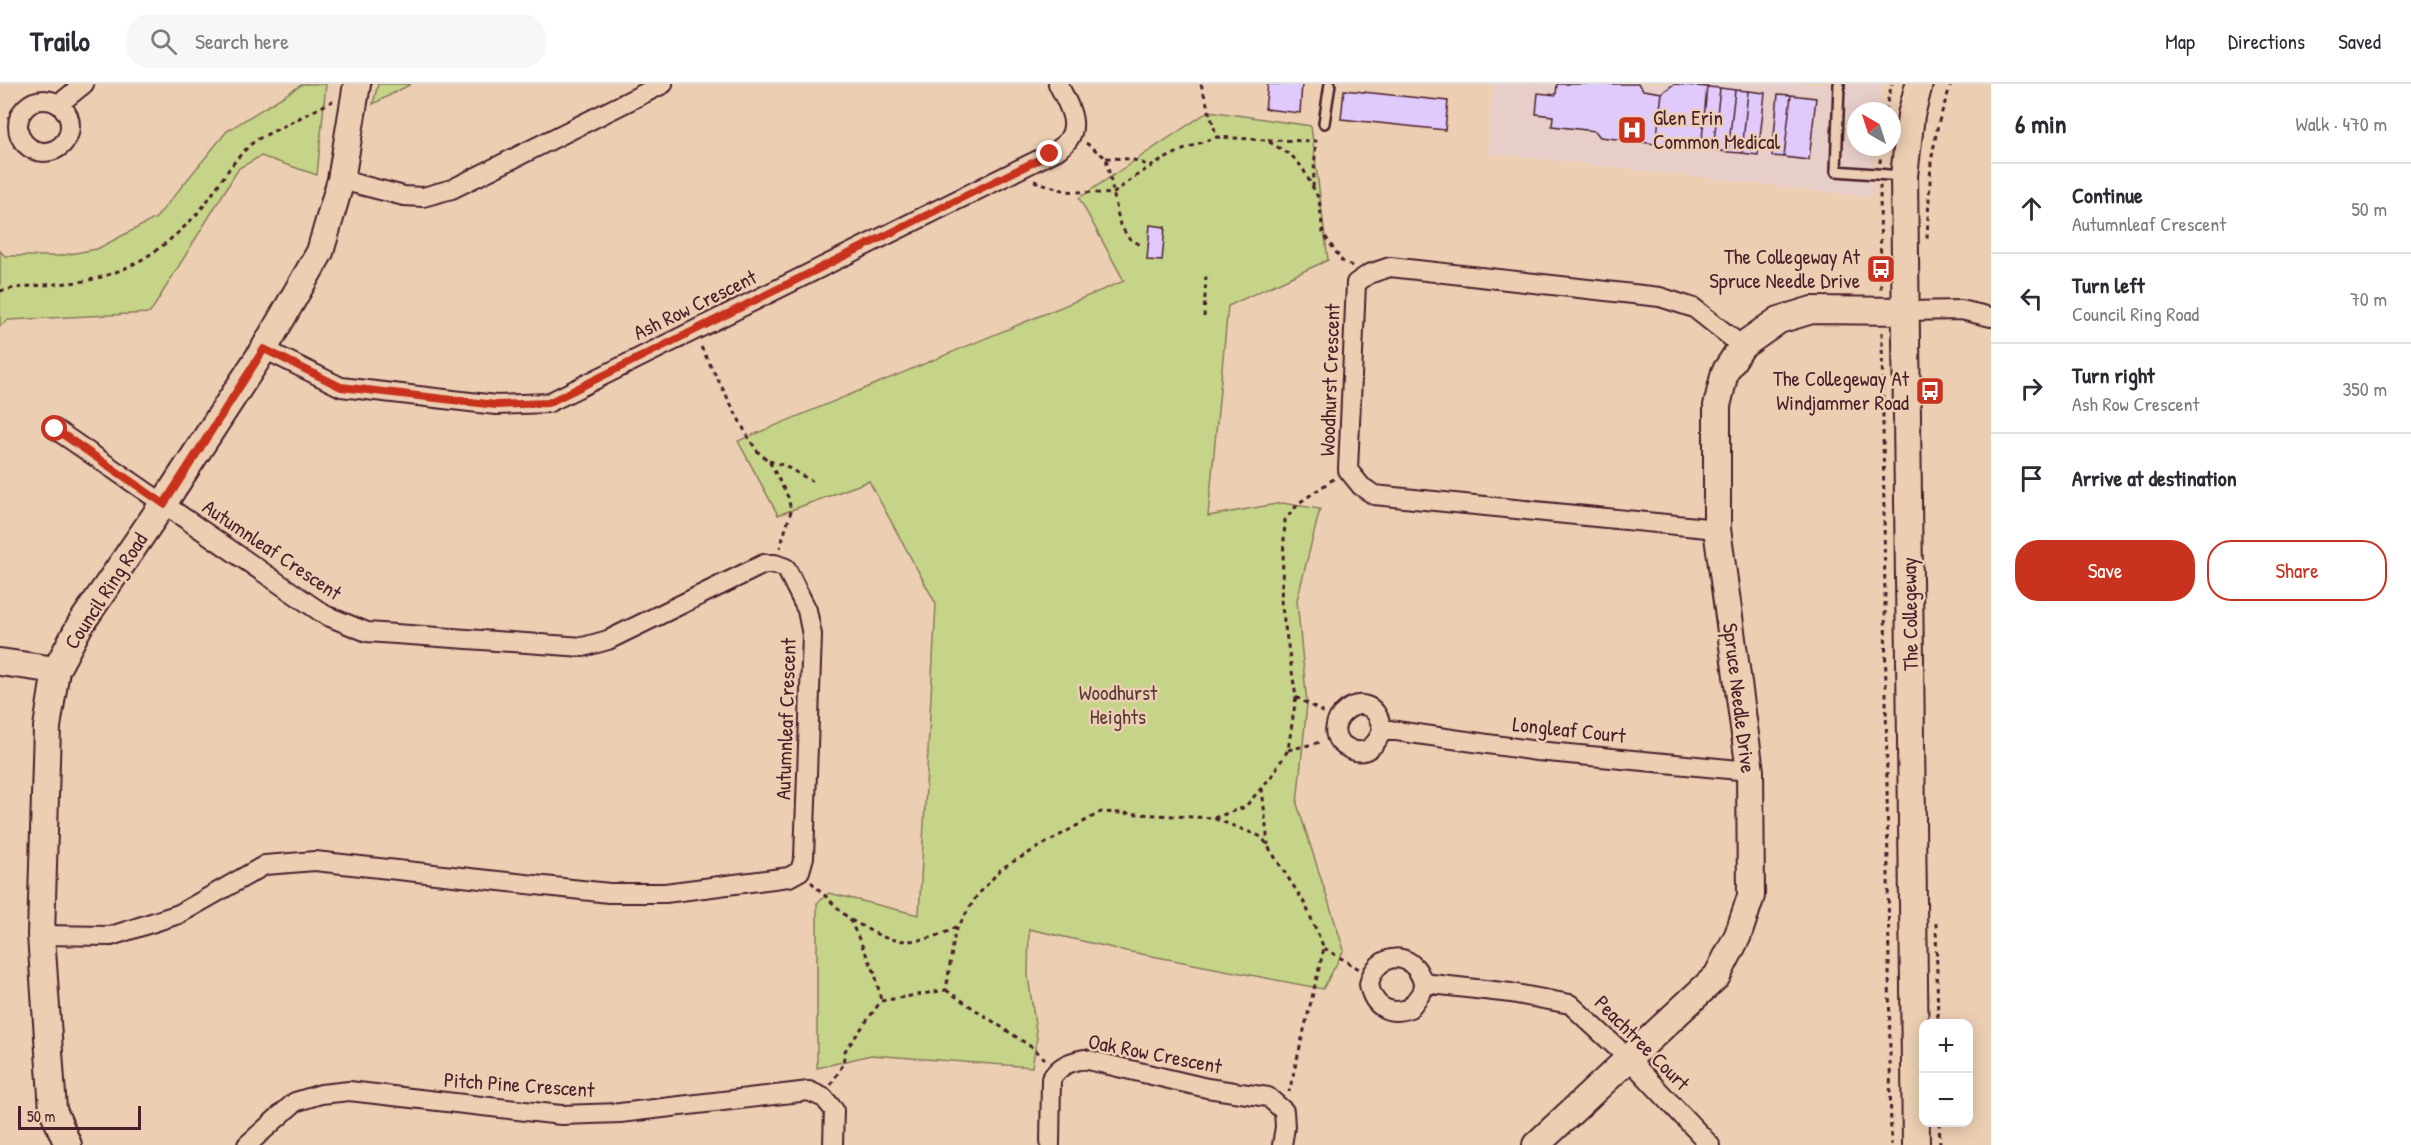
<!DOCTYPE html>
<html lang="en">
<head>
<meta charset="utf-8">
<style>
  :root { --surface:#fff; --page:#f7f7f7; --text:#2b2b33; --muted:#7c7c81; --line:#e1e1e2; --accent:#c8321e }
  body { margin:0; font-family:"Patrick Hand",sans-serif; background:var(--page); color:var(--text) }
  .controls { position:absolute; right:18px; bottom:18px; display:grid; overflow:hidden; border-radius:12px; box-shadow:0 3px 15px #0003 }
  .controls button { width:54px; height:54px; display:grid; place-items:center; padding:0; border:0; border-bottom:2px solid var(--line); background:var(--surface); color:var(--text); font:30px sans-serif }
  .compass { position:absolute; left:1847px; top:18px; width:54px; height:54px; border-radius:50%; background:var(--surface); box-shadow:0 3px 15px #0003; rotate:321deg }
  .scale { position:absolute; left:18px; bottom:15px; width:123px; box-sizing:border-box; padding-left:6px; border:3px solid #4a1f2b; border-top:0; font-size:16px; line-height:21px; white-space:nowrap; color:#4a1f2b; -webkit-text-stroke:4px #eccfb3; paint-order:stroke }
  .stop { position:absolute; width:18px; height:18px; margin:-14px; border:4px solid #c8321e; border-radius:50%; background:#fff }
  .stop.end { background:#c8321e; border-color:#fff; box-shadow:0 2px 6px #0008 }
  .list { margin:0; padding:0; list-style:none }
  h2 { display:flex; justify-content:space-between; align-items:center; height:78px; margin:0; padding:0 24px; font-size:26px }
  h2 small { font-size:20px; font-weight:400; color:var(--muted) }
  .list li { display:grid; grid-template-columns:39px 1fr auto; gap:18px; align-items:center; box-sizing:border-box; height:90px; padding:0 24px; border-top:2px solid var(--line) }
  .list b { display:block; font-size:22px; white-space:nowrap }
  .list p { margin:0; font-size:20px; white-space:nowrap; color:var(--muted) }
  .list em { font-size:20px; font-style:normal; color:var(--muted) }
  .actions { display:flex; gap:12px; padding:18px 24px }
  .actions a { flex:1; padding:14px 0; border:2px solid var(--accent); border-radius:24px; text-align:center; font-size:21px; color:var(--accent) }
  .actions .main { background:var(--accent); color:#fff }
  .icon { flex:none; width:33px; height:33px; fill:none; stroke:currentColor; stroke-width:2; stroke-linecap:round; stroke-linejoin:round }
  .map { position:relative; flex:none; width:1991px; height:1061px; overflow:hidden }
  header { display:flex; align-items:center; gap:36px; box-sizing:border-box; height:84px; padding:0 30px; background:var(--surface); border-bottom:2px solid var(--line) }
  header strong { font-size:28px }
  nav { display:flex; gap:33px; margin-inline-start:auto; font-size:21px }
  .search { width:420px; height:54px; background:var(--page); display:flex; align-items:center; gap:15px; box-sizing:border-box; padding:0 21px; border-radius:24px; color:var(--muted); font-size:22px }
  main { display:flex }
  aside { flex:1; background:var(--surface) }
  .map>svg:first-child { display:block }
  .built { fill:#e8cec9 }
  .green { fill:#c5d488; stroke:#887a5a; stroke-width:1.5 }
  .building { fill:#dfcafb; stroke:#4a1f2b; stroke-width:1.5 }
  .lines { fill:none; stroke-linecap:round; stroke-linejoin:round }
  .lane-casing { stroke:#4a1f2b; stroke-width:14 }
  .street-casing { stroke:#4a1f2b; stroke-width:22 }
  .secondary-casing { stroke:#4a1f2b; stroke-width:30 }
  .path { stroke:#4a1f2b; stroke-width:3; stroke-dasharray:4.5 4.5; stroke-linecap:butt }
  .lane { stroke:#eccfb3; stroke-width:9 }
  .street { stroke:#eccfb3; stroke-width:18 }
  .secondary { stroke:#eccfb3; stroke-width:26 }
  .route { stroke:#c8321e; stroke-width:8 }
  .labels { text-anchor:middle; stroke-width:5; stroke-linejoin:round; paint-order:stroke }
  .poi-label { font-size:21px; fill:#4a1f2b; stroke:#eccfb3; text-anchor:end }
  .street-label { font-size:21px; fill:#4a1f2b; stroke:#eccfb3 }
  .park-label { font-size:21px; fill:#5c3a39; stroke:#eccfb3 }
</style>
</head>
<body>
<header>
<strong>Trailo</strong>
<div class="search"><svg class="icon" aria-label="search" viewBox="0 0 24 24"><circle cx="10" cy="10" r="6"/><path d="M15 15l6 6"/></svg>Search here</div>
<nav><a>Map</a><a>Directions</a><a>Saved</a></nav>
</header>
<main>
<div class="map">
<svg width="1991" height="1061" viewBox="0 0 1991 1061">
  <rect width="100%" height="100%" fill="#eccfb3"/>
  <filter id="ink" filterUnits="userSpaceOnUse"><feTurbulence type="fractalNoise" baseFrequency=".0167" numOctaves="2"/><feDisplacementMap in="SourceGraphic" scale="12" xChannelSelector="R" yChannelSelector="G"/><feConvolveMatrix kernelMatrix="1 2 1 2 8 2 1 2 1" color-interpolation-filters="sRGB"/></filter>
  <g filter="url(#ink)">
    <!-- built -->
    <path class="built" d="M1493,0H1884L1878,27H1856V63H1873L1872,113L1489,69Z"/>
    <!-- green -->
    <path class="green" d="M303,0H326L317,91L261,72L239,84L150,229L8,236L0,242V167L5,172H59L97,165L156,134L227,47Z
      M378,0H411L373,20Z
      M1209,27L1311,42L1328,176L1228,222L1208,432L1282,419L1320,425L1297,516L1307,620L1297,720L1344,866L1323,905L1126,867L1029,845L1028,892L1037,954L1032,983L871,971L817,984V819L829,809L919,831L936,520L869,397L778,431L738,357L1124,197L1079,114Z"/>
    <!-- building -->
    <path class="building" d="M1268,0H1302L1300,29L1265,25Z
      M1557,0H1638L1643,6L1662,9L1656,60L1600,53L1595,47L1552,42L1553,32L1536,30L1538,9L1556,11Z
      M1674,0L1707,3L1701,65L1656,60L1662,9Z
      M1707,3L1720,4L1713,66L1701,65Z
      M1720,4L1735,6L1728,68L1713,66Z
      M1344,6L1448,17L1445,46L1341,35Z
      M1735,6L1748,7L1742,69L1728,68Z
      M1748,7L1765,9L1758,71L1742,69Z
      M1778,10L1791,11L1784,73L1772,72Z
      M1791,11L1816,14L1809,76L1784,73Z
      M1150,141L1165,143L1162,177L1147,176Z"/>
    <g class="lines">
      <!-- lane casing -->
      <g class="lane-casing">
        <path id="lane" d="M1839,0L1836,87L1902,92
          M1324,39L1330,0"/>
      </g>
      <!-- street casing -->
      <g class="street-casing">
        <path id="street" d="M18 42a26 26 0 1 1 52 0a26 26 0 1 1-52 0Z
          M59,20L84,0
          M341,96L404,112L423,113L452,105L663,0
          M1906,227L1961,226L1991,233
          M264,265L341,303L496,321L548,319L1056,67C1086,48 1070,24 1058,0
          M1717,445L1374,411L1361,402L1348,386L1356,199L1369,190L1390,183L1660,213L1694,224L1742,262
          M1382,645C1378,660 1365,674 1348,664C1309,644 1371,590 1382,645L1537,667L1750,687
          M41,851L111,852L179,830L265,781L315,777L609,809H665L789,793L800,787L804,773L812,551L807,526L786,484L775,480H764L608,556L583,563L367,548L325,531L55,345
          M1423,899L1422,908L1410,924C1389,932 1373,923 1369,900C1376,867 1414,865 1423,899L1511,909L1570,920L1628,974L1710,1061
          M247,1061L295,1018L321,1010L349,1007L561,1031L620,1029L809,1007L824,1014L834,1026L833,1061
          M1050,1061L1051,995C1059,982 1069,978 1084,975L1207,1004L1268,1013L1284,1027L1285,1043L1282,1061"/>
      </g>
      <!-- secondary casing -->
      <g class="secondary-casing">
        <path id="secondary" d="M0,578L56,586
          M68,1061L53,1026L41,851L47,643L56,586L80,541L163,420L264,265L320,168L341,96L357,0
          M1536,1061L1717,892L1738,851L1751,812L1750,687L1717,445V322L1725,288L1742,262L1779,236L1812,226L1906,227
          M1916,1061L1904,92L1911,31L1919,0"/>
      </g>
      <!-- path -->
      <path class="path" d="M1201,0L1217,53L1266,56L1291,71L1302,83L1319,115L1323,149L1342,177L1352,182
        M1885,27L1892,0
        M1268,56L1316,57L1313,103
        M1086,59L1106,74L1120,141L1129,154L1142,162
        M1106,74L1131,75L1153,83
        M1880,79L1881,63
        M1034,97L1066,107L1113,110C1142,84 1180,65 1217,53
        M1880,101L1881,208
        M1927,154L1931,78L1938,40L1951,0
        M0,207C26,201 52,201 78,198C126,191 163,166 196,131C219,105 227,80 256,56L333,17
        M1204,233L1206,190
        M1882,248L1891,1061
        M701,263L749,355L758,368L769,377L788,413L791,427L780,464
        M769,377L783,381L812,397
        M1296,613L1324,629
        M1288,666L1321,658
        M1262,704L1268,761
        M1214,734L1245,723L1271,693L1288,666L1296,613L1281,517L1285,436L1299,419L1335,394
        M811,798L850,836L875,889L881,917
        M851,836C863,842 877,852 890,855C913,860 938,854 958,842
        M1936,839L1938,940
        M1324,864L1359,885
        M946,906L1033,964L1045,975
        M831,1001L843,980L845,967L881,917L946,906L955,848L976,813L1002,784L1101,728L1213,734L1262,753L1305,820L1324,864L1289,1008
        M1939,1038L1940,1061"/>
      <!-- lane -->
      <use href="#lane" class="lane"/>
      <!-- street -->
      <use href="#street" class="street"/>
      <!-- secondary -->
      <use href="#secondary" class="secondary"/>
    </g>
  </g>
  <g class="lines" filter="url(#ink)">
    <!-- route -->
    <path class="route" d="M55,345L164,420L264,265L341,303L496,321L548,319L1050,70"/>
  </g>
  <!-- icons -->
  <defs>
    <g id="hospital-square" transform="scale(1.5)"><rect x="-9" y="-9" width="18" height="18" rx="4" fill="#c8321e" stroke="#eccfb3"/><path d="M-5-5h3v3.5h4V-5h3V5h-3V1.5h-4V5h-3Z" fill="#fff"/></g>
    <g id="bus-square" transform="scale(1.5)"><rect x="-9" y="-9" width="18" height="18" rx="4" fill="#c8321e" stroke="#eccfb3"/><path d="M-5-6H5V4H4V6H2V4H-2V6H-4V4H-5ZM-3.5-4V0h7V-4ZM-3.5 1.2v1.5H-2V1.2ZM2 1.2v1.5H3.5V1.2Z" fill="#fff"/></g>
  </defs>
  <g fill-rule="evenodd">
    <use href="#hospital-square" x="1632" y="46"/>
    <use href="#bus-square" x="1881" y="185"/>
    <use href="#bus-square" x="1930" y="307"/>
  </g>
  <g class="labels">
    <!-- poi labels -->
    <g class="poi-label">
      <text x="1653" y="41" text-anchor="start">Glen Erin<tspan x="1653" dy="24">Common Medical</tspan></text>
      <text x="1860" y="180">The Collegeway At<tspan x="1860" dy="24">Spruce Needle Drive</tspan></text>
      <text x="1909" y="302">The Collegeway At<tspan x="1909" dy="24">Windjammer Road</tspan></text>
    </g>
    <!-- street labels -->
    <g class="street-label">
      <text transform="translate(695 221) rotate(-26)" y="7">Ash Row Crescent</text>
      <text transform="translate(1330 296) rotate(-88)" y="7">Woodhurst Crescent</text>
      <text transform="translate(272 466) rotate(34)" y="7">Autumnleaf Crescent</text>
      <text transform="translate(106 507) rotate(-57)" y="7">Council Ring Road</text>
      <text transform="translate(1910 530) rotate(-91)" y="7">The Collegeway</text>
      <text transform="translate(1739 614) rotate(83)" y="7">Spruce Needle Drive</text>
      <text transform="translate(786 635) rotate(-88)" y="7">Autumnleaf Crescent</text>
      <text transform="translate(1569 646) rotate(6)" y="7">Longleaf Court</text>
      <text transform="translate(1642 959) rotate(45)" y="7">Peachtree Court</text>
      <text transform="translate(1155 970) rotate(11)" y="7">Oak Row Crescent</text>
      <text transform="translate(519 1001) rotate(4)" y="7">Pitch Pine Crescent</text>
    </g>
    <!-- park labels -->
    <g class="park-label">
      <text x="1118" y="616">Woodhurst<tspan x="1118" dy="24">Heights</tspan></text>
    </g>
  </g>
</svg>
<div class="controls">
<button>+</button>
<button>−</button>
</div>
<svg class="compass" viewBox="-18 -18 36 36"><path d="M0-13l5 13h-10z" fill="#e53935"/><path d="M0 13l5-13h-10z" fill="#7c7c81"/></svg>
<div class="scale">50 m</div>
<div class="stop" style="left:55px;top:345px"></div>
<div class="stop end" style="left:1050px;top:70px"></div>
</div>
<aside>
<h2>6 min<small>Walk · 470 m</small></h2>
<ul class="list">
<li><svg class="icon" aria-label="ahead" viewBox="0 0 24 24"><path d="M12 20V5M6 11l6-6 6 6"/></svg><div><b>Continue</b><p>Autumnleaf Crescent</p></div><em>50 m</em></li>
<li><svg class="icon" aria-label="left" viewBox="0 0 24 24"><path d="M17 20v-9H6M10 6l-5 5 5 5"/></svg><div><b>Turn left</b><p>Council Ring Road</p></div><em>70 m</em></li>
<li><svg class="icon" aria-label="right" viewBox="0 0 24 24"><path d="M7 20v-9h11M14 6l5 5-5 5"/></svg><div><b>Turn right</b><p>Ash Row Crescent</p></div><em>350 m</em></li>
<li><svg class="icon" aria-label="arrive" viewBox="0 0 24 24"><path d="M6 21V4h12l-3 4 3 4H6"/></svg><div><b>Arrive at destination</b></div></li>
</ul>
<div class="actions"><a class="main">Save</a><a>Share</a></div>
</aside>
</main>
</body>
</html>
